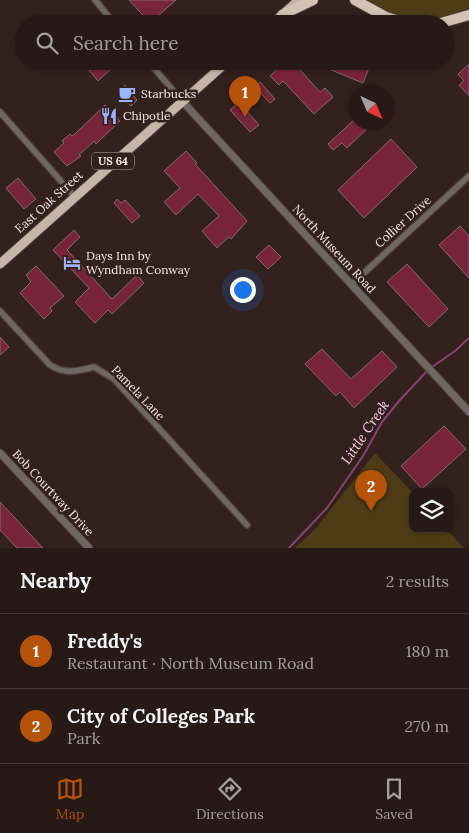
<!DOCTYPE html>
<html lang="en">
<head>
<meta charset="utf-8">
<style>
  :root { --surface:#261916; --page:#2e221f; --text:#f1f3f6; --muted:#a4a0a1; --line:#423835; --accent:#b45309 }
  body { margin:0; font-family:Lora,serif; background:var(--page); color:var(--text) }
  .controls { position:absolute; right:15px; bottom:15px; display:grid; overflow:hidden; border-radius:10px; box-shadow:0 1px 4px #0004 }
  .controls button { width:45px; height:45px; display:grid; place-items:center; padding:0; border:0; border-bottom:1px solid var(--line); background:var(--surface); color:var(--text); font:25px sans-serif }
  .compass { position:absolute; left:349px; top:85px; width:45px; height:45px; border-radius:50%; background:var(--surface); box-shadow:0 1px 4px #0004; rotate:136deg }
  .you { position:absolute; left:242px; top:289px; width:18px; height:18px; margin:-12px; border:4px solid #fff; border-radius:50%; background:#1a73e8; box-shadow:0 0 0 8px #1a73e833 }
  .badge { display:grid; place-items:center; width:32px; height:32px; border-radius:50%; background:var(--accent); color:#fff; font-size:16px; font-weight:700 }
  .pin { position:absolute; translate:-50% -41px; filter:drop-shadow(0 1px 2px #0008) }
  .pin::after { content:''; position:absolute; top:26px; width:18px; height:15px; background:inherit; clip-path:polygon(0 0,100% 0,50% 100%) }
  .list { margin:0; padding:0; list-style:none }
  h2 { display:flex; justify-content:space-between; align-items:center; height:65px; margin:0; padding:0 20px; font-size:21px }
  h2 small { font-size:16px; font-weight:400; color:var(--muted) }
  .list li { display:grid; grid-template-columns:32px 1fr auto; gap:15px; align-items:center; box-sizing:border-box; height:75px; padding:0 20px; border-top:1px solid var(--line) }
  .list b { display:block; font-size:19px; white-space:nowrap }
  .list p { margin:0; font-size:16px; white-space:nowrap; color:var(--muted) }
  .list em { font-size:16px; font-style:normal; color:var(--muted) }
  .icon { flex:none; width:28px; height:28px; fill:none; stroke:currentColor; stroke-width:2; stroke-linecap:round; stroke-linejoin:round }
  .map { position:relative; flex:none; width:469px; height:548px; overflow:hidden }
  .search { position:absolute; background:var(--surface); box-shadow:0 1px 4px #0004; left:15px; right:15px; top:15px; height:55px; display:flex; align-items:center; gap:12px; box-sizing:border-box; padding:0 18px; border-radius:28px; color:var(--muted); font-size:19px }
  .sheet { height:215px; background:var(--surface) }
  nav { display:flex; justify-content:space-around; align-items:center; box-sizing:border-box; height:70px; border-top:1px solid var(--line); background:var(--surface); font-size:14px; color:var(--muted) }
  nav a { display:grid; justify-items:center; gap:2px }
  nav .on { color:var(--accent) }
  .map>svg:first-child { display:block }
  .green { fill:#4d3c16 }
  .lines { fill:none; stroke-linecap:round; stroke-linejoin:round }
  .stream { stroke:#8c4270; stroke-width:2 }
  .building { fill:#78253a; stroke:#816a6d }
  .minor-casing { stroke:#4e3d39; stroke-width:8 }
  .tertiary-casing { stroke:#4e3d39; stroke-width:9 }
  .trunk-casing { stroke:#4e3d39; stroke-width:11 }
  .motorway-casing { stroke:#4e3d39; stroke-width:12 }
  .minor { stroke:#6f6762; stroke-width:5.5 }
  .tertiary { stroke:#6f6762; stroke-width:7 }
  .trunk { stroke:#c6b5a8; stroke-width:9 }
  .motorway { stroke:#d4c2b4; stroke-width:10 }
  .labels { text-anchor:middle; stroke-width:5; stroke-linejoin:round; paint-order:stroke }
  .shield { fill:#33211d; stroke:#bcadaa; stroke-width:1 }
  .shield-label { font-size:11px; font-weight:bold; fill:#f6e9e6 }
  .poi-label { font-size:12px; fill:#f6e9e6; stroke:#33211d; text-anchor:start }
  .street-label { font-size:12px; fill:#f6e9e6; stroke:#33211d }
  .water-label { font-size:14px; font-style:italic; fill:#fcd0e8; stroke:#33211d }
</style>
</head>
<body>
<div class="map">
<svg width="469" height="548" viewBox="0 0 469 548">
  <rect width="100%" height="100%" fill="#33211d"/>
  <!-- green -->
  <path class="green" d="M365,0H469V10C431,22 399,23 365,0Z
    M375,453L413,493V529H446L464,548H295L316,528Z"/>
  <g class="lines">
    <!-- stream -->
    <path class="stream" d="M432,367L455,351L469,338
      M289,548L327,508L363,456L382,422L399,401L428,370"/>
  </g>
  <!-- building -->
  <path class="building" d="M129,0H176L150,23Z
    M81,61H106L112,68L98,81Z
    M278,61H292L320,92L325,88L333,97L314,114L283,81L279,85L270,76L282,65Z
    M326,61H354L369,68L363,83L324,67Z
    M469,64V96L459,85L464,81L458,74Z
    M260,82L275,99L270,103L255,87Z
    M125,85L137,100L131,106L118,92Z
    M239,102L259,125L250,132L230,110Z
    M105,105L120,121L96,144L94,141L79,155L81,156L67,166L54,152L64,143L62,141L70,134L72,136L76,133Z
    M356,118V122H374L347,148L342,143L333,150L328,144Z
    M391,139L417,167L364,218L338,190Z
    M186,151L197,163L195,164L247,221L231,239L229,237L217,248L202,231L219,216L198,194L176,215L164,202L180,188L164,171Z
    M18,178L36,199L24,209L6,188Z
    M117,199L121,203L125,200L140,216L132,223L114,203Z
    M460,226L469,236V278L439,245Z
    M74,230L80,237L67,250L112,299L137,275L144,283L112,314L108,310L95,323L75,302L89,288L53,250Z
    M269,245L281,257L268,269L256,257Z
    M407,264L448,309L429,327L387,282Z
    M36,266L64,296L50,308L52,311L44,319L20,293L31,282L26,275Z
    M0,337L9,347L0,355Z
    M322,349L351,379L382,351L397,367L354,408L340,392L336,396L305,364Z
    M444,426L466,449L422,489L401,466Z
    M0,502L43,548H17L0,530Z"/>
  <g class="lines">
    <!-- minor casing -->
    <g class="minor-casing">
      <path id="minor" d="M95,0L115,24
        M148,61L182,101
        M0,112L74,196
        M352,284L469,176
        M0,311L50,365C66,375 76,371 94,367L114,379L247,525"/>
    </g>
    <!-- tertiary casing -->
    <g class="tertiary-casing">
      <path id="tertiary" d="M182,101L469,412
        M0,453L89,548"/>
    </g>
    <!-- trunk casing -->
    <g class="trunk-casing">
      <path id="trunk" d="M272,24L299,0
        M0,264L228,61"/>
    </g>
    <!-- motorway casing -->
    <g class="motorway-casing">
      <path id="motorway" d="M355,0L386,17L410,24
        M282,15L313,0
        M437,24L469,15"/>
    </g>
    <!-- minor -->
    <use href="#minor" class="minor"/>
    <!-- tertiary -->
    <use href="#tertiary" class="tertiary"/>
    <!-- trunk -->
    <use href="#trunk" class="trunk"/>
    <!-- motorway -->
    <use href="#motorway" class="motorway"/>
  </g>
  <!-- icons -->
  <defs>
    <g id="cafe-bare" transform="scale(1.35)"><path d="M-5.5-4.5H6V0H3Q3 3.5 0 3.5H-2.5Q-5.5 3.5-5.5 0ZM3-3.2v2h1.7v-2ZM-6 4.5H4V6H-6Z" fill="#9ab5fd" stroke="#33211d" stroke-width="2.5" paint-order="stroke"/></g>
    <g id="restaurant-bare" transform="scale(1.35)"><path d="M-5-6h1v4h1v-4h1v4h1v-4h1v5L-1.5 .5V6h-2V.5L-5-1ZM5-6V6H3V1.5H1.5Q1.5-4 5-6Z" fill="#9ab5fd" stroke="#33211d" stroke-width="2.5" paint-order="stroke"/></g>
    <g id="hotel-bare" transform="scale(1.35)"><path d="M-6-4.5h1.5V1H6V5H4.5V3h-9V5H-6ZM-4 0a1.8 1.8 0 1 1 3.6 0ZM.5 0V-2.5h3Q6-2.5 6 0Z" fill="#9ab5fd" stroke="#33211d" stroke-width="2.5" paint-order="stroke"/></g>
  </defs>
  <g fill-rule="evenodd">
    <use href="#cafe-bare" x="127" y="94"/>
    <use href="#restaurant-bare" x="109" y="116"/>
    <use href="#hotel-bare" x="72" y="263"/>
  </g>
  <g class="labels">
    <!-- shield labels -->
    <rect class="shield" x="92" y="152.5" width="42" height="17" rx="4"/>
    <g class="shield-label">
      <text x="113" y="165">US 64</text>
    </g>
    <!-- poi labels -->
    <g class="poi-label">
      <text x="141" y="98">Starbucks</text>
      <text x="123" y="120">Chipotle</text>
      <text x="86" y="260">Days Inn by<tspan x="86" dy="14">Wyndham Conway</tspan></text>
    </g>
    <!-- street labels -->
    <g class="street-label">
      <text transform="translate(49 202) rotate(-42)" y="4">East Oak Street</text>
      <text transform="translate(403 222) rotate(-42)" y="4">Collier Drive</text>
      <text transform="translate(334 249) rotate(47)" y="4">North Museum Road</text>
      <text transform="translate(138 393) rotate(46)" y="4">Pamela Lane</text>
      <text transform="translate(53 493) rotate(47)" y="4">Bob Courtway Drive</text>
    </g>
    <!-- water labels -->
    <g class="water-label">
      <text transform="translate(365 432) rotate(-56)" y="5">Little Creek</text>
    </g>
  </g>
</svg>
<div class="controls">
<button><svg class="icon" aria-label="layers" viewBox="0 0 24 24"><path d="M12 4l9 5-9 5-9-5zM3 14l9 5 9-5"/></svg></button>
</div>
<svg class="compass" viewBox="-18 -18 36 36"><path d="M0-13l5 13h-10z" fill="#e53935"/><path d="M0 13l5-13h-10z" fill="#a4a0a1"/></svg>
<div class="you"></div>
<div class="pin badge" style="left:245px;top:117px">1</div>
<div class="pin badge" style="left:371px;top:511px">2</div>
<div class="search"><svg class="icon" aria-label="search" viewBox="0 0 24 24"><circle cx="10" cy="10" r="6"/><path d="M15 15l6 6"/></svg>Search here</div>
</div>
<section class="sheet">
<h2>Nearby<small>2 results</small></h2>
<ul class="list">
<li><span class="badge">1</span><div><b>Freddy's</b><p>Restaurant · North Museum Road</p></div><em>180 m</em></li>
<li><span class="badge">2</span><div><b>City of Colleges Park</b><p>Park</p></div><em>270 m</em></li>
</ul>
</section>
<nav>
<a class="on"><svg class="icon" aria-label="map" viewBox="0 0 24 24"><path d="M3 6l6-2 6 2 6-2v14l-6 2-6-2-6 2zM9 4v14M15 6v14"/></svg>Map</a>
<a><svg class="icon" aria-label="directions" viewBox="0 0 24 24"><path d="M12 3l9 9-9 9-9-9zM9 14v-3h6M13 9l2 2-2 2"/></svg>Directions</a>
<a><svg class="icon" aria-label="saved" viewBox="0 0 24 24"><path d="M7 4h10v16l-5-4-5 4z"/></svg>Saved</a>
</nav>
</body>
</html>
